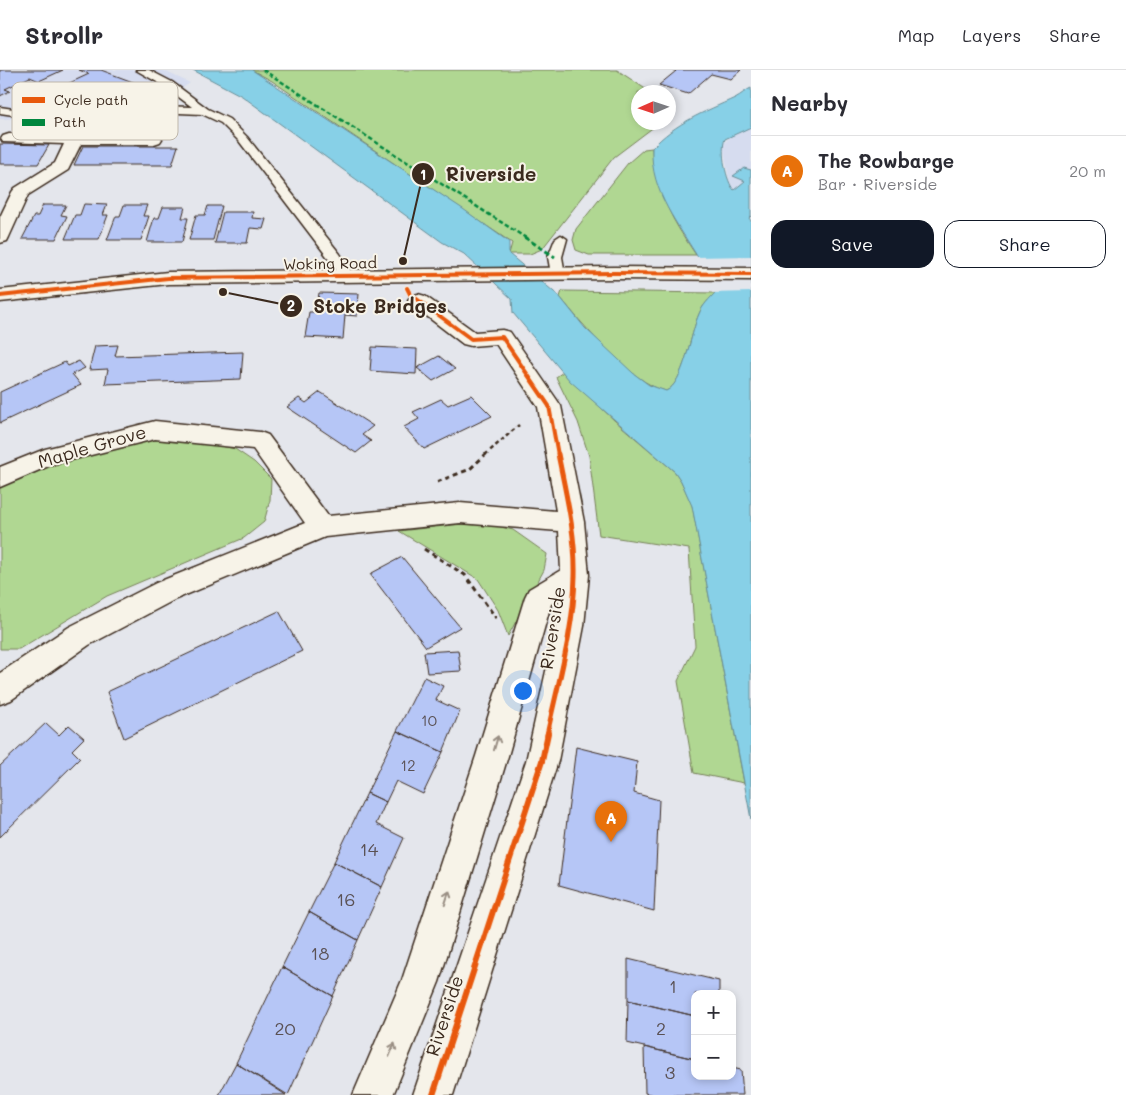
<!DOCTYPE html>
<html lang="en">
<head>
<meta charset="utf-8">
<style>
  :root { --surface:#fff; --page:#f7f7f7; --text:#2b2b33; --muted:#7c7c81; --line:#e1e1e2; --accent:#111827 }
  body { margin:0; font-family:Mali,sans-serif; background:var(--page); color:var(--text) }
  .controls { position:absolute; right:15px; bottom:15px; display:grid; overflow:hidden; border-radius:10px; box-shadow:0 2px 8px #0003 }
  .controls button { width:45px; height:45px; display:grid; place-items:center; padding:0; border:0; border-bottom:1px solid var(--line); background:var(--surface); color:var(--text); font:25px sans-serif }
  .compass { position:absolute; left:631px; top:15px; width:45px; height:45px; border-radius:50%; background:var(--surface); box-shadow:0 2px 8px #0003; rotate:267deg }
  .you { position:absolute; left:522px; top:620px; width:18px; height:18px; margin:-12px; border:4px solid #fff; border-radius:50%; background:#1a73e8; box-shadow:0 0 0 8px #1a73e833 }
  .badge { display:grid; place-items:center; width:32px; height:32px; border-radius:50%; background:var(--accent); color:#fff; font-size:16px; font-weight:700 }
  .pin { position:absolute; translate:-50% -41px; filter:drop-shadow(0 1px 2px #0008) }
  .pin::after { content:''; position:absolute; top:26px; width:18px; height:15px; background:inherit; clip-path:polygon(0 0,100% 0,50% 100%) }
  .list { margin:0; padding:0; list-style:none }
  h2 { display:flex; justify-content:space-between; align-items:center; height:65px; margin:0; padding:0 20px; font-size:21px }
  h2 small { font-size:16px; font-weight:400; color:var(--muted) }
  .list li { display:grid; grid-template-columns:32px 1fr auto; gap:15px; align-items:center; box-sizing:border-box; height:70px; padding:0 20px; border-top:1px solid var(--line) }
  .list b { display:block; font-size:19px; white-space:nowrap }
  .list p { margin:0; font-size:16px; white-space:nowrap; color:var(--muted) }
  .list em { font-size:16px; font-style:normal; color:var(--muted) }
  .actions { display:flex; gap:10px; padding:15px 20px }
  .actions a { flex:1; padding:11px 0; border:1px solid var(--accent); border-radius:15px; text-align:center; font-size:18px; color:var(--accent) }
  .actions .main { background:var(--accent); color:#fff }
  .map { position:relative; flex:none; width:751px; height:1025px; overflow:hidden }
  header { display:flex; align-items:center; gap:30px; box-sizing:border-box; height:70px; padding:0 25px; background:var(--surface); border-bottom:1px solid var(--line) }
  header strong { font-size:24px }
  nav { display:flex; gap:28px; margin-inline-start:auto; font-size:18px }
  main { display:flex }
  aside { flex:1; background:var(--surface) }
  .map>svg:first-child { display:block }
  .built { fill:#d6dcef }
  .green { fill:#b0d792; stroke:#768058 }
  .water { fill:#87d0e7; stroke:#698e97 }
  .pier { fill:#e4e6ec }
  .building { fill:#b6c6f6; stroke:#3b2a1e }
  .lines { fill:none; stroke-linecap:round; stroke-linejoin:round }
  .service-casing { stroke:#3b2a1e; stroke-width:3 }
  .minor-casing { stroke:#3b2a1e; stroke-width:3 }
  .primary-casing { stroke:#3b2a1e; stroke-width:3 }
  .path-far1 { stroke:#3b2a1e; stroke-width:2.5; stroke-dasharray:4 3; stroke-linecap:butt }
  .path { stroke:#3b2a1e; stroke-width:3; stroke-dasharray:5 4; stroke-linecap:butt }
  .service { fill:#f7f3e8; fill-rule:evenodd }
  .minor { fill:#f7f3e8; fill-rule:evenodd }
  .primary { fill:#f7f3e8; fill-rule:evenodd }
  .quiet-far1 { stroke:#00873e; stroke-width:2.5; stroke-dasharray:4.5 2.5; stroke-linecap:butt }
  .quiet { stroke:#00873e; stroke-width:3; stroke-dasharray:5.5 3; stroke-linecap:butt }
  .cycleway-far2-casing { stroke:#f7f3e8; stroke-width:6 }
  .cycleway-far1-casing { stroke:#f7f3e8; stroke-width:8 }
  .cycleway-casing { stroke:#f7f3e8; stroke-width:9 }
  .cycleway-far2 { stroke:#e8590c; stroke-width:4 }
  .cycleway-far1 { stroke:#e8590c; stroke-width:5 }
  .cycleway { stroke:#e8590c; stroke-width:6 }
  .oneway { stroke:#998e83 }
  .labels { text-anchor:middle; stroke-width:4; stroke-linejoin:round; paint-order:stroke }
  .far-street-label { font-size:15px; fill:#3b2a1e; stroke:#f7f3e8 }
  .number-label { font-size:15px; fill:#5a5154 }
  .street-label { font-size:18px; fill:#3b2a1e; stroke:#f7f3e8 }
  .near-number-label { font-size:18px; fill:#5a5154 }
  .key { fill:#f7f3e8; stroke:#bfb7ab; stroke-width:1 }
  .key-label { font-size:14px; fill:#3b2a1e }
  .leader { fill:none; stroke:#3b2a1e; stroke-width:2 }
  .callout-dot { fill:#3b2a1e; stroke:#f7f3e8; stroke-width:2 }
  .mark-label { font-size:15px; text-anchor:middle; font-weight:bold; fill:#fff }
  .callout-label { font-size:19px; text-anchor:middle; font-weight:bold; fill:#3b2a1e; stroke:#f7f3e8; stroke-width:4; stroke-linejoin:round; paint-order:stroke }
</style>
</head>
<body>
<header>
<strong>Strollr</strong>
<nav><a>Map</a><a>Layers</a><a>Share</a></nav>
</header>
<main>
<div class="map">
<svg width="751" height="1025" viewBox="0 0 751 1025">
  <rect width="100%" height="100%" fill="#e4e6ec"/>
  <filter id="ink" filterUnits="userSpaceOnUse"><feTurbulence type="fractalNoise" baseFrequency=".02" numOctaves="2"/><feDisplacementMap in="SourceGraphic" scale="10" xChannelSelector="R" yChannelSelector="G"/><feConvolveMatrix kernelMatrix="1 2 1 2 8 2 1 2 1" color-interpolation-filters="sRGB"/></filter>
  <g filter="url(#ink)">
    <!-- built -->
    <path class="built" d="M0,0H162L190,13L143,45L0,49Z
      M751,57V106L734,120L730,116L723,74L731,66Z"/>
    <!-- green -->
    <path class="green" d="M252,0H617L650,22H638V52L659,53L614,87L542,179L530,184H509L512,173L272,11Z
      M652,78C652,89 655,98 658,109C666,141 678,158 696,185H589L576,180L573,170L576,159L628,93L644,79Z
      M562,221L716,223C710,228 702,236 699,244C691,261 684,314 666,321C632,314 582,254 560,227Z
      M563,302L614,350L675,402L681,411L692,435L744,713L694,703L678,611L695,576L689,479L599,465L589,386L578,352L556,307Z
      M151,365L188,368L235,379L254,392L271,409L270,430L264,452L244,468L107,526L19,579H0V413L30,399Z
      M481,452L513,460L547,484L544,500L508,566L498,540L478,509L399,461Z"/>
    <!-- water -->
    <path class="water" d="M193,0H252L463,139L509,172V184L560,227L585,258L633,303L649,315L666,321C684,314 691,261 699,244C702,236 710,228 716,222C711,212 706,201 700,191C679,155 650,122 652,78C675,53 704,42 735,28C741,25 746,20 751,18V57L725,69C720,80 726,112 734,120L745,111L733,106L744,98L751,100V146L749,148L751,151V749L692,436L681,411L675,402L570,311L513,243L512,229L464,184L442,172L242,26Z"/>
    <!-- pier -->
    <path class="pier" d="M751,186V222L712,223L694,187Z"/>
    <!-- building -->
    <path class="building" d="M0,0H63L39,11L30,7L5,19L10,21L0,26Z
      M79,0H101L146,17L137,21L127,17L109,26L98,22L87,27L61,17L89,4Z
      M673,0H741L731,9L711,4L688,24L659,15L676,1Z
      M0,74L49,75L38,94H0Z
      M83,76H178L172,95H74Z
      M84,134L107,135L103,145H108L99,169H65L75,145H80Z
      M43,135H66L61,145L67,146L56,169H22L34,146H38Z
      M124,135H147L143,146H149L141,170H107L116,146H120Z
      M208,136H222L213,170H189L196,145H205Z
      M163,137H185L182,148H188L182,172H147L154,148H159Z
      M223,142H253L252,148L266,149L263,159L250,158L247,173H215Z
      M319,223L359,224L357,246L345,245L343,269L305,267L309,242H316Z
      M118,275L115,286L243,282L241,309L105,314L108,299L89,300L95,276Z
      M372,277L417,279L416,304L370,301Z
      M439,286L455,299L433,311L417,298Z
      M79,291L85,298L72,304L81,315L0,353V322L65,292L68,296Z
      M320,322L373,356L362,365L371,371L356,383L287,337L299,328L306,333Z
      M471,325L492,346L424,379L404,357L419,349L413,342L441,329L448,335Z
      M402,487L460,557L426,577L370,504Z
      M279,541L302,581L124,668L107,622Z
      M458,580L461,601L427,603L424,582Z
      M424,607L443,616L436,630L460,641L443,682L397,661Z
      M46,653L59,665L69,655L84,668L72,680L80,688L0,767V696Z
      M397,661L443,682L423,724L396,711L386,732L367,723Z
      M576,677L637,692L634,723L659,730L654,841L559,815Z
      M367,723L386,732L376,754L404,768L382,817L334,792Z
      M334,792L382,817L358,870L309,842Z
      M309,842L358,870L333,926L282,897Z
      M628,889L719,911V924H695V946L628,930Z
      M282,897L333,926L288,1025L236,993Z
      M628,930L695,946V989L627,973Z
      M644,977L695,989V1006H732V998L741,1000L743,1025H654L645,1023Z
      M236,993L286,1025H219Z"/>
    <g class="lines">
      <!-- service casing -->
      <g class="service-casing">
        <path id="service" d="M136,0H149L172,12L208,39L229,49L247,67L340,184L354,206L352,209H342L329,189L239,71L221,53L202,44L156,42L20,46L0,43V37L20,40L156,36L192,37L164,16Z
          M561,165L567,169L562,187L565,204L558,208L551,204L548,187L555,169Z"/>
      </g>
      <!-- minor casing -->
      <g class="minor-casing">
        <path id="minor" d="M9,64H154L160,66L162,69L160,72L154,74H81L68,100L28,125L9,167L7,171L0,173V147L12,122L15,118L55,93L64,74L3,72L1,69L3,66Z
          M418,224L425,226L475,262L502,260L510,262L557,330L561,336L584,452L589,505L584,556L558,691L453,1025H413L526,691L556,556L559,529L551,534L508,686L439,912L393,1025H353L402,910L476,686L525,527L529,519L561,500L559,461L460,453L325,467L176,529L89,575L11,630L0,634V603L69,557L156,513L305,453L253,379L155,369L51,395L0,417V397L45,379L155,351L260,362L268,365L328,446L460,433L556,441L538,337L496,274L471,276L463,274L411,234L408,230L411,226Z"/>
      </g>
      <!-- primary casing -->
      <g class="primary-casing">
        <path id="primary" d="M614,197L751,198V210L614,209L168,214L0,232V220L168,202Z"/>
      </g>
      <!-- path-far1 -->
      <path class="path-far1" d="M485,385L519,355"/>
      <!-- path -->
      <path class="path" d="M437,412L470,399L486,384
        M424,479L465,505L496,548"/>
      <!-- service -->
      <use href="#service" class="service"/>
      <!-- minor -->
      <use href="#minor" class="minor"/>
      <!-- primary -->
      <use href="#primary" class="primary"/>
      <!-- quiet-far1 -->
      <path class="quiet-far1" d="M263,0L526,168"/>
      <!-- quiet -->
      <path class="quiet" d="M524,167L555,187"/>
      <!-- cycleway-far2 casing -->
      <g class="cycleway-far2-casing">
        <path id="cycleway-far2" d="M407,218L410,224L471,269L502,267L549,336L558,385
          M0,226L168,208L614,203L751,204"/>
      </g>
      <!-- cycleway-far1 casing -->
      <g class="cycleway-far1-casing">
        <path id="cycleway-far1" d="M547,665C558,613 574,559 575,506C576,465 566,424 558,384"/>
      </g>
      <!-- cycleway casing -->
      <g class="cycleway-casing">
        <path id="cycleway" d="M433,1025L542,691L548,663"/>
      </g>
      <!-- cycleway-far2 -->
      <use href="#cycleway-far2" class="cycleway-far2"/>
      <!-- cycleway-far1 -->
      <use href="#cycleway-far1" class="cycleway-far1"/>
      <!-- cycleway -->
      <use href="#cycleway" class="cycleway"/>
    </g>
    <!-- one-way arrows -->
    <defs><path id="oneway-shaft" d="M-6 0H5M1.5-3L5.5 0L1.5 3" fill="none" stroke-width="1.6" stroke-linecap="round" stroke-linejoin="round" transform="scale(1.25)"/></defs>
    <g class="oneway">
      <use href="#oneway-shaft" transform="translate(496 673) rotate(-74)"/>
      <use href="#oneway-shaft" transform="translate(447 828) rotate(-72)"/>
      <use href="#oneway-shaft" transform="translate(392 980) rotate(-67)"/>
    </g>
  </g>
  <g class="labels">
    <!-- far-street labels -->
    <g class="far-street-label">
      <text transform="translate(330 194) rotate(-1)" y="5">Woking Road</text>
    </g>
    <!-- number labels -->
    <g class="number-label">
      <text x="429" y="656">10</text>
      <text x="408" y="701">12</text>
    </g>
    <!-- street labels -->
    <g class="street-label">
      <text transform="translate(92 377) rotate(-16)" y="6">Maple Grove</text>
      <text transform="translate(553 558) rotate(-81)" y="6">Riverside</text>
      <text transform="translate(445 946) rotate(-72)" y="6">Riverside</text>
    </g>
    <!-- near-number labels -->
    <g class="near-number-label">
      <text x="369" y="786">14</text>
      <text x="346" y="836">16</text>
      <text x="320" y="890">18</text>
      <text x="673" y="923">1</text>
      <text x="285" y="965">20</text>
      <text x="661" y="965">2</text>
      <text x="670" y="1009">3</text>
    </g>
  </g>
  <!-- legend -->
  <rect x="12" y="12" width="166" height="58" rx="8" class="key"/>
  <rect x="22" y="27" width="23" height="6" fill="#e8590c"/>
  <rect x="22" y="49" width="23" height="7" fill="#00873e"/>
  <g class="key-label">
    <text x="54" y="35">Cycle path</text>
    <text x="54" y="57">Path</text>
  </g>
  <!-- callouts -->
  <path class="leader" d="M403 191L423 104M223 222L291 236"/>
  <g class="callout-dot">
    <circle cx="403" cy="191" r="5"/>
    <circle cx="223" cy="222" r="5"/>
    <circle cx="423" cy="104" r="12"/>
    <circle cx="291" cy="236" r="12"/>
  </g>
  <g class="mark-label">
    <text x="423" y="110">1</text>
    <text x="291" y="241">2</text>
  </g>
  <g class="callout-label">
    <text x="491" y="111">Riverside</text>
    <text x="380" y="243">Stoke Bridges</text>
  </g>
</svg>
<div class="controls">
<button>+</button>
<button>−</button>
</div>
<svg class="compass" viewBox="-18 -18 36 36"><path d="M0-13l5 13h-10z" fill="#e53935"/><path d="M0 13l5-13h-10z" fill="#7c7c81"/></svg>
<div class="you"></div>
<div class="pin badge" style="left:611px;top:772px;background:#e8710a">A</div>
</div>
<aside>
<h2>Nearby<small></small></h2>
<ul class="list">
<li><span class="badge" style="background:#e8710a">A</span><div><b>The Rowbarge</b><p>Bar · Riverside</p></div><em>20 m</em></li>
</ul>
<div class="actions"><a class="main">Save</a><a>Share</a></div>
</aside>
</main>
</body>
</html>
